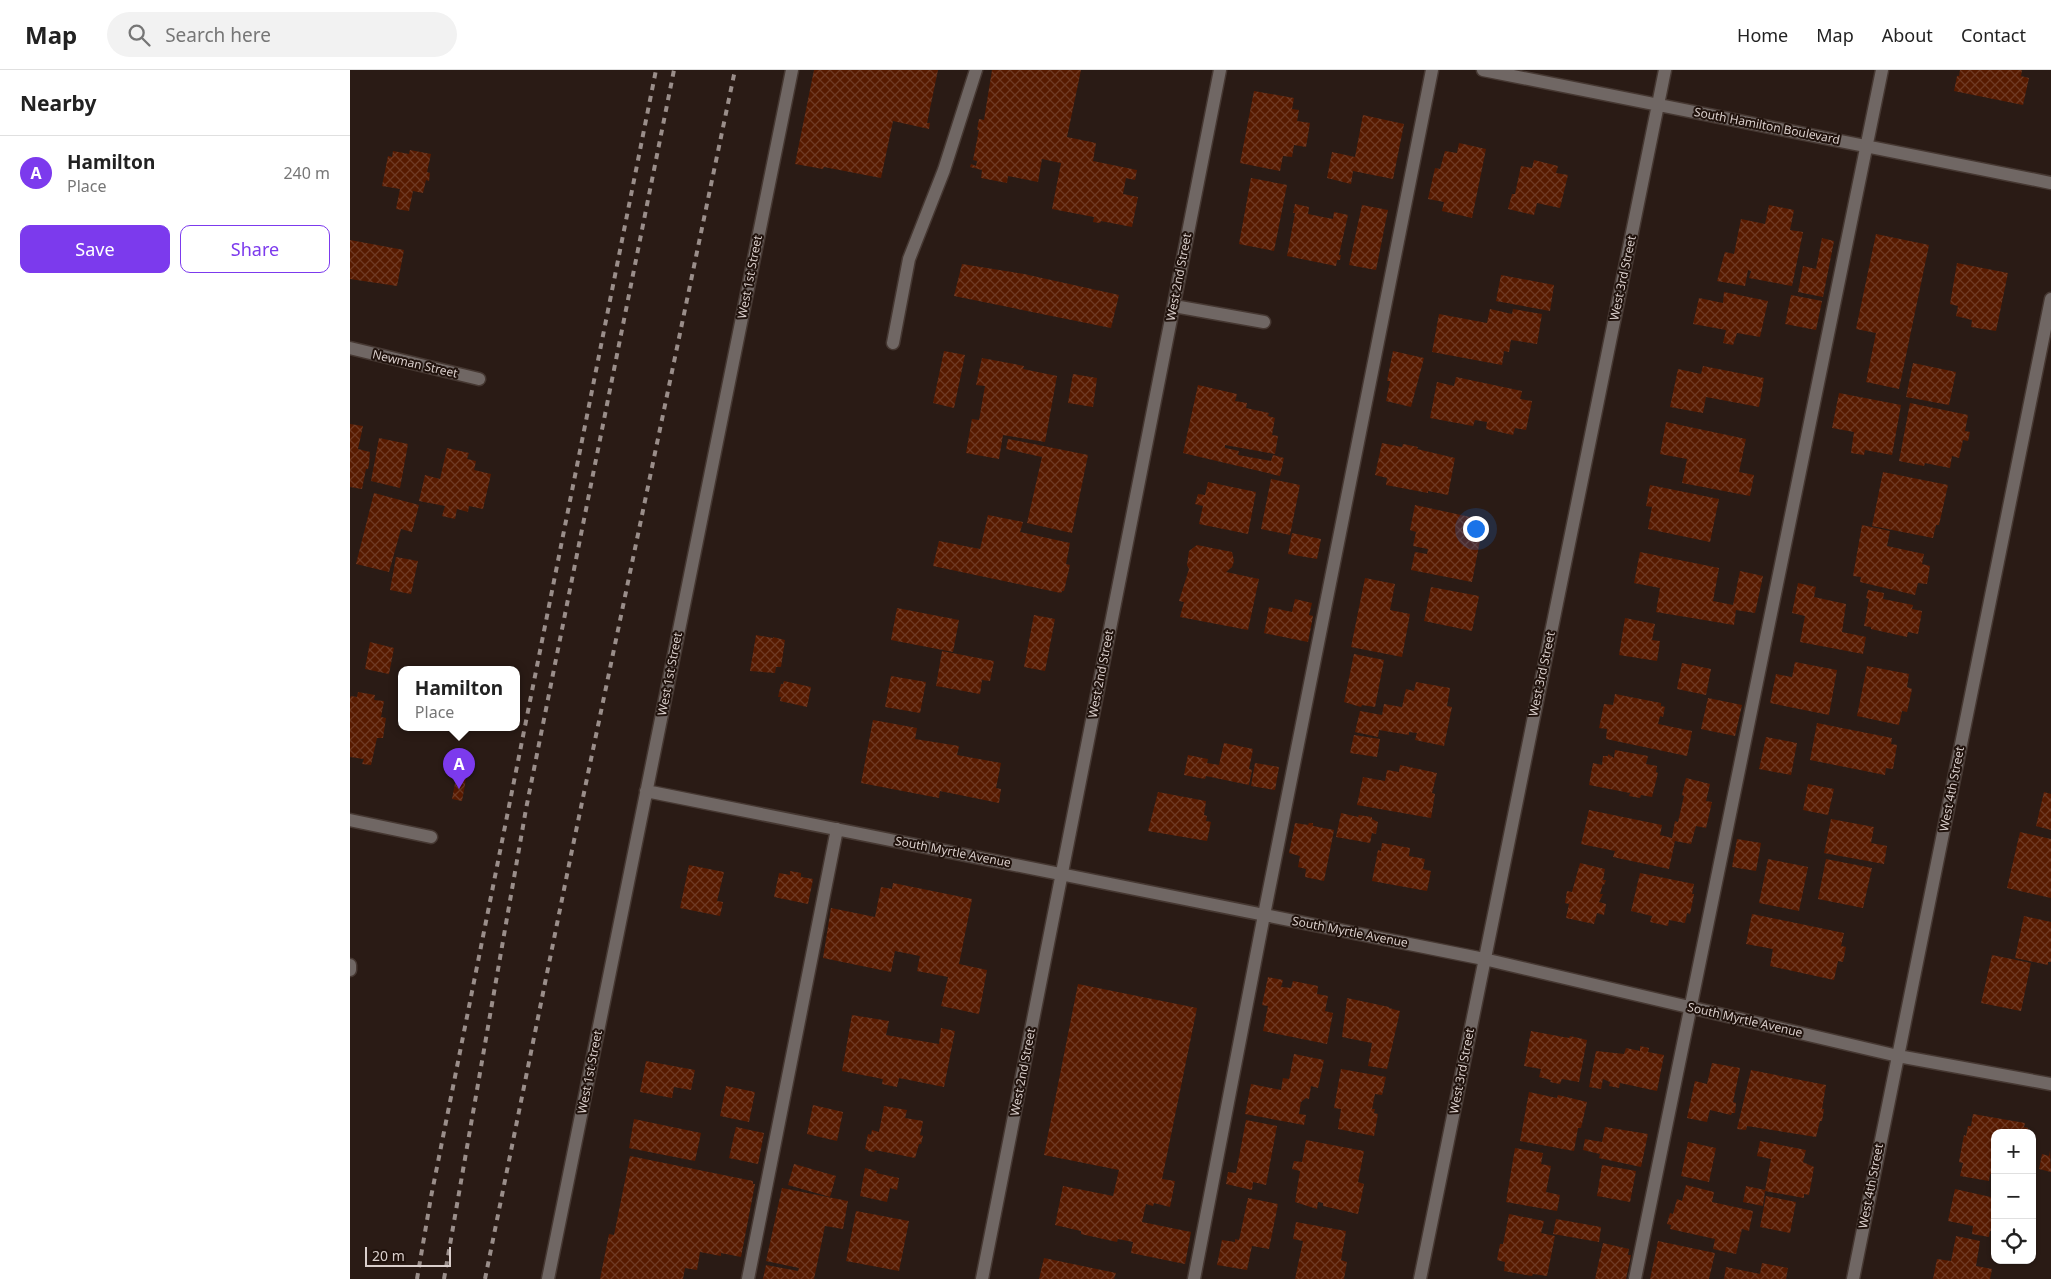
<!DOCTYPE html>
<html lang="en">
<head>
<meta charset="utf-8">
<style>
  :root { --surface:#fff; --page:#f2f2f2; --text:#222; --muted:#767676; --line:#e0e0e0; --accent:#7c3aed }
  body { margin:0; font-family:"Noto Sans",sans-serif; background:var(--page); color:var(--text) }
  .controls { position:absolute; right:15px; bottom:15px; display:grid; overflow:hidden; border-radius:10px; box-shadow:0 1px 4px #0004 }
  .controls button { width:45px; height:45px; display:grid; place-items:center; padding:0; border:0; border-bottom:1px solid var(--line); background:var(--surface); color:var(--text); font:25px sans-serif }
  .scale { position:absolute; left:15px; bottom:12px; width:86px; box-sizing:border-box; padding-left:5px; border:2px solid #dacfcc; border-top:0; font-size:14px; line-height:18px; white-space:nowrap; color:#dacfcc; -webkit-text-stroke:4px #20120c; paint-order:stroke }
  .you { position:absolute; left:1125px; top:458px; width:18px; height:18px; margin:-12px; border:4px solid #fff; border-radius:50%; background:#1a73e8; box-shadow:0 0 0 8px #1a73e833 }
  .badge { display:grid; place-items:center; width:32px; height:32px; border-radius:50%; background:var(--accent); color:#fff; font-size:16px; font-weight:700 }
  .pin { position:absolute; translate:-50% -41px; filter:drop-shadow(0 1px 2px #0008) }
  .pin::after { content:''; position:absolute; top:26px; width:18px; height:15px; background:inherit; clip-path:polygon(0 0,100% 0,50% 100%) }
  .popup { position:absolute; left:48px; top:596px; width:122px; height:65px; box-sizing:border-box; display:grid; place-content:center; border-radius:10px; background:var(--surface); filter:drop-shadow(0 1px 4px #0005); font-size:16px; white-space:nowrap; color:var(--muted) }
  .popup b { font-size:19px; color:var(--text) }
  .popup::after { content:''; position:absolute; left:50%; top:100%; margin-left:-10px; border:10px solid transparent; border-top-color:var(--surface) }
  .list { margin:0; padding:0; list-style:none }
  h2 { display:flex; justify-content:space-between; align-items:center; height:65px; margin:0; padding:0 20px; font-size:21px }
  h2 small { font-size:16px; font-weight:400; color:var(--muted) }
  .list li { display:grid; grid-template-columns:32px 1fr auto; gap:15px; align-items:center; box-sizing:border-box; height:75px; padding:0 20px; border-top:1px solid var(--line) }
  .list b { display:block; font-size:19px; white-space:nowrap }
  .list p { margin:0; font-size:16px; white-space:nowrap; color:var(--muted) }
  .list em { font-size:16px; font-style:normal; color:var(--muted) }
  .actions { display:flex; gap:10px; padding:15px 20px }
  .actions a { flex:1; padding:11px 0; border:1px solid var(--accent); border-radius:10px; text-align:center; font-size:18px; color:var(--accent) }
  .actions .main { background:var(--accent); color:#fff }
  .icon { flex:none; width:28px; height:28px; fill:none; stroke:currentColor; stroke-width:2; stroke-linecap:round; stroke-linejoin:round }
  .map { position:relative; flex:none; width:1701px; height:1209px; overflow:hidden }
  header { display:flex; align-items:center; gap:30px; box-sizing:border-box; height:70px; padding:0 25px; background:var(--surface); border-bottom:1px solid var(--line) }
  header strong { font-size:24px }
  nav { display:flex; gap:28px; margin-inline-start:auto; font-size:18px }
  .search { width:350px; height:45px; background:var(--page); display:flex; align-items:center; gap:12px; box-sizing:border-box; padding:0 18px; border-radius:28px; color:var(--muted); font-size:19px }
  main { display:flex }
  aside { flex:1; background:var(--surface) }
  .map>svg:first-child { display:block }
  .building { fill:url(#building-cross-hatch) }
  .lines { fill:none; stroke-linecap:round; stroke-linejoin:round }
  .minor-casing { stroke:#463832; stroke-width:15 }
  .minor { stroke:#706764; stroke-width:12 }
  .rail { stroke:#9a8e8a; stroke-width:4; stroke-dasharray:6 6; stroke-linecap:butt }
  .labels { text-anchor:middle; stroke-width:4; stroke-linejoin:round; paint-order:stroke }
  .street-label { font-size:12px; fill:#dacfcc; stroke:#20120c }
</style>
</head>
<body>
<header>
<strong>Map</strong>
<div class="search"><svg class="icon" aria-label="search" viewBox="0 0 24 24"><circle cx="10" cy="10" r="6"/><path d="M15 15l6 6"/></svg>Search here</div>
<nav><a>Home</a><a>Map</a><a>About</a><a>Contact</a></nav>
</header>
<main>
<aside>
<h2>Nearby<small></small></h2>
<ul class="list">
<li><span class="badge">A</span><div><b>Hamilton</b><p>Place</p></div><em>240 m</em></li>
</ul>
<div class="actions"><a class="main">Save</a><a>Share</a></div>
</aside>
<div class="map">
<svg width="1701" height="1209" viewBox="0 0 1701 1209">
  <defs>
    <pattern id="building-cross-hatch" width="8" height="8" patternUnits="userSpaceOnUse" patternTransform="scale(1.25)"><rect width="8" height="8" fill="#571a00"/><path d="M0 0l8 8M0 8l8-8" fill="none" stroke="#6f3a24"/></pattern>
  </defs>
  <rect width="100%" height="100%" fill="#2a1b15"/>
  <!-- building -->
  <path class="building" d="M464,0H588L577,53H580L579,59L543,51L531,108L474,97L473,99L445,94Z
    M642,0H731L717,67L746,73L743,91L787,100L785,110L776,108L773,124L788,127L782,157L751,151L750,153L743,152L744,147L702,139L711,93L692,89L688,112L658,106L657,113L631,108L632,100L620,97L621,94L626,96L627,91L623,90L629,60H627L629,49L634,50Z
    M1610,0H1672L1671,6L1679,8L1673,35L1604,21L1607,6H1609Z
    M904,21L944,28L942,39L949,40L947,51L960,53L956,77L944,75L942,87L933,86L930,101L890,93Z
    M1013,45L1054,54L1043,109L1003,101L1001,114L977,108L982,82L1005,87Z
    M1109,73L1136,79L1122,148L1092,141L1094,132L1078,129L1085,98L1090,99L1095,81L1107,83Z
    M60,80L81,84L77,102L80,103L79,111L76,110L73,123L63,121L59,141L46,139L50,119L32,116L38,86L42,87L43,81L59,84Z
    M1184,90L1208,96L1206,103L1218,105L1210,138L1187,133L1184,145L1158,139L1162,124H1165L1171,96L1182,98Z
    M901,108L937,115L924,181L889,174Z
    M945,134L959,137L958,144L983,149L984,142L998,145L989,185H991L990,190H987L986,196L937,186L945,143H943Z
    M1012,135L1038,140L1026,200L999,195Z
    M1419,135L1444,140L1440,160L1453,162L1442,216L1399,208L1401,201L1398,200L1395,216L1367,211L1375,182L1384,184L1391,149L1415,154Z
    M1526,164L1579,175L1549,319L1516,312L1526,263L1506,259Z
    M1472,168L1484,171L1473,227L1448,222L1453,196L1466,199Z
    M0,170L54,180L47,216L0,209Z
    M1607,193L1658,203L1646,261L1621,257L1622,250L1606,246L1608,236L1600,234Z
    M612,194L674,204L769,225L761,258L604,226Z
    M1151,205L1204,215L1200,241L1146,231Z
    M1374,222L1418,231L1410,267L1387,263L1383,275L1373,273L1376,260L1343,254L1349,228L1373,233Z
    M1441,225L1472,231L1466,260L1435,254Z
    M1140,239L1162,244L1163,239L1192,244L1187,274L1161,270L1159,282L1154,281L1152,295L1082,282L1089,244L1137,253Z
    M594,281L615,285L604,338L583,333Z
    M1043,281L1074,288L1061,337L1036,331L1040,311H1037Z
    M632,288L674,296L673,299L707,306L695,372L653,365L649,389L616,383L622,349L629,350L635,316L626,315Z
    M1563,293L1606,302L1599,335L1556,327Z
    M1353,296L1414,308L1409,337L1356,327L1353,343L1320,337L1328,299L1351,304Z
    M723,304L747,308L743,337L718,333Z
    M1106,307L1172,321L1170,329L1182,331L1176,360L1165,358L1163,365L1136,359L1137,352L1125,350L1123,356L1080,348L1087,312L1104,316Z
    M848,315L887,324L885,331L897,333L896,338L919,343L918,346L925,348L922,365L928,366L925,384L875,375V378L889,381L888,385L921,391L923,385L934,388L930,406L833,383Z
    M1489,323L1551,335L1542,385L1515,380L1514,385L1501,383L1504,362L1482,358Z
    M1560,333L1618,345L1615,361L1620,362L1618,371L1613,370L1609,388L1602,386L1600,398L1575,393L1574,396L1549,391Z
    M1316,352L1396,369L1389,402L1404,405L1400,426L1332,413L1337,389L1310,384Z
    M0,354L13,356L8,379L20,382L19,394L18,399H16L12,419L0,417Z
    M29,368L58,374L50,418L21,411Z
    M658,369L738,385L722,463L677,453L692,387L656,379Z
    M1032,373L1052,377L1053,374L1068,377L1067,379L1105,388L1098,425L1078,421V423L1036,415L1037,408L1025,405Z
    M97,378L119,383L117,389L126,391L124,400L141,404L133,439L119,436L118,442L107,439L105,449L92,446L95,436L69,431L75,405L90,409Z
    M1533,402L1598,415L1589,455H1586L1583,468L1522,456Z
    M921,409L950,415L940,465L911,459Z
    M858,412L906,422L898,464L849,454L853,436L845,434L848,424L855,425Z
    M1300,415L1369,429L1360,472L1298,459L1302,437L1296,436Z
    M24,423L69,435L62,462L51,459L39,502L6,494Z
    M1065,435L1134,450L1122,512L1061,500L1065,482L1077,484L1078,479L1063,476L1066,462L1060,460Z
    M638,445L673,452L670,462L720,473L716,494L720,495L714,521H712L711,523L583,496L589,471L630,479Z
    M1512,455L1540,461L1537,476L1574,484L1572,494L1580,496L1577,514L1568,513L1565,525L1510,512L1511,507L1503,506Z
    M942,463L971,469L967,489L938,484Z
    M847,475L882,482L884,491L882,497L876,502L909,509L898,560L830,547L834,532L829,531L839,499L837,495L839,481Z
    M1290,482L1369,498L1363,531L1383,535L1390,501L1413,506L1405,543L1386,540L1384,555L1306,542L1310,518L1284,513Z
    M46,487L68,491L61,524L40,520Z
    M1015,508L1045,514L1040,540L1060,544L1052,587L1001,577Z
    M1448,513L1466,517L1464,527L1496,534L1492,562L1516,567L1513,584L1450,572L1455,546L1442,543Z
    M1081,517L1129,526L1122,561L1074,551Z
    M1518,520L1534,523L1533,529L1563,535L1562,539L1572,541L1568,564L1558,562L1557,567L1521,559V557L1514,556L1519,529L1516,528Z
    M945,529L962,533L959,545L963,546L958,572L914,563L919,537L942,542Z
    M547,538L609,550L603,582L541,570Z
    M684,545L705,549L695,601L674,597Z
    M1275,548L1305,554L1302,570L1310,571L1307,591L1269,585Z
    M406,565L423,568V567L435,570L431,597H426L425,603L400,601Z
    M20,572L44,578L39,604L15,599Z
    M592,581L644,591L640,611L632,610L630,624L586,616Z
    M1004,584L1034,590L1025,637L1012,635L1011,637L994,632Z
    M1445,592L1487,600L1479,645L1420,633L1426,604L1442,607Z
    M1332,593L1361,599L1356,625L1327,619Z
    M1517,596L1559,604L1557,617L1562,619L1557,642L1552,641L1549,655L1507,646Z
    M541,606L576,612L570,643L535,637Z
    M434,611L461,617L457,637L430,631L431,627H428L431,614H433Z
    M1066,612L1100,618L1097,636L1102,637L1094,676L1065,670L1067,663L1059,662V665L1029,660L1028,667L1005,662L1010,641L1032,645L1034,634L1052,637L1056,619L1064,621Z
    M8,622L25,625L24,630L34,631L31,647L36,648L33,668H27L21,695L12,694L14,689L0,687V628L1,626L7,627Z
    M1265,624L1311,633V636L1315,637L1313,647L1310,646L1308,654L1342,661L1337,686L1256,669L1257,659L1249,658L1254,634L1263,635Z
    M1358,628L1392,635L1385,666L1351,659Z
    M523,650L567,658L565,669L609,676L607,685L651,693L646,718L651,719L649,733L590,721L589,728L511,713Z
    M1467,653L1542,668L1541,674L1547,675L1543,699L1536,698L1535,705L1460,690Z
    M1004,665L1030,669L1027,687L1000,683Z
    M1416,667L1447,673L1441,705L1409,699Z
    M874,673L903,679L899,699L902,700L899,715L856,706L855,709L834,705L838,685L858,689L857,693L869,695Z
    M1265,680L1298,686L1296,694L1307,696L1306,702L1308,703L1302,727L1291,725L1290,728L1279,726L1280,723L1239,715L1243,693L1252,695L1253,686H1258V684L1264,688Z
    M905,693L929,697L925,720L901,716Z
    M1050,695L1087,703L1082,723L1085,724L1081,748L1007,735L1013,707L1035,711L1037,700L1049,702Z
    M106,708L116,709L112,731L102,729Z
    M1336,708L1360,714L1356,731L1362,732L1356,758L1346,756L1341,774L1325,771L1319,799L1263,787L1265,781L1231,774L1239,740L1312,755L1310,765L1322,768L1325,751L1328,752L1334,726L1332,725Z
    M1458,714L1484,719L1478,745L1453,740Z
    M808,722L856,731L854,745L857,746L856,751L861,752L857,771L798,761Z
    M1694,722L1701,724V760L1686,756Z
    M991,743L1008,747L1009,745L1022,747V749L1028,752L1026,764L1022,763L1020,773L986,767Z
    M1481,749L1524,757L1521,773L1537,776L1534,794L1474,783Z
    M945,753L958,755L959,753H963V756L984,760L974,811L955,807L956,799L948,797L950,786L939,783Z
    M1670,762L1701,769V828L1657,818Z
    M1387,769L1411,773L1406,801L1382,797Z
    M1032,773L1060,778L1059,786L1075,789L1073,799L1081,801L1077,821L1022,811L1028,780L1031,781Z
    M1418,789L1458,797L1449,841L1409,833Z
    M1476,789L1522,798L1513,838L1468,829Z
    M1230,793L1255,799L1253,810H1256L1254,815L1253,814L1250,824H1253L1249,832L1256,834L1254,845L1247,843L1244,854L1216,848L1219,834L1215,833L1217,821L1222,822Z
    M339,795L374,802L367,831L373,832L370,846L330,838Z
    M440,801L451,803V807L463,809L458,834L424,827L429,803L440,805Z
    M1290,803L1344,814L1342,824H1344L1340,844L1337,843L1335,853L1319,850L1318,856L1300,852L1302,846L1281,841Z
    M543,813L622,829L609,894L637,900L629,944L591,936L598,907L567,901L570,886L545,881L541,902L473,888L481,838L525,847L531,817L542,819Z
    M1402,844L1494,863L1491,876L1496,877L1493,892L1488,891L1484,910L1420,896L1423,879L1396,874Z
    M1674,846L1701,852V892H1698V895L1665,888Z
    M1642,885L1681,893L1671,941L1631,933Z
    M918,907L933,910L931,917L941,918L943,911L968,916L967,924L978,926L975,941L983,943L977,974L913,961L918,936L912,935Z
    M728,914L847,938L812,1109L825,1111L820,1137L804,1133L803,1136L796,1134L792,1152L841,1162L835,1194L781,1183L783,1172L768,1169L767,1172L731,1164V1161L705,1155L713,1116L763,1126L769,1100L694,1085Z
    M997,928L1039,937V938L1050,941L1037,999L1018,996L1022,973L992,967Z
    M502,945L539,951L536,965L589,974L591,958L605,961L594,1017L549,1008L547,1017L532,1014L533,1009L492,1001Z
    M1181,961L1219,968L1220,966L1237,970L1229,1012L1212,1009L1210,1014L1200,1012L1201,1010L1189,1007L1191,999L1174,996Z
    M1290,976L1299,978L1298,982L1314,985L1307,1021L1270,1013L1269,1018L1259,1016L1260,1012L1253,1009L1251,1019L1239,1017L1246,981L1274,984L1276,978L1290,981Z
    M944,984L974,990L968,1018L961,1016L959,1029L956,1028L951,1032L949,1044L956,1045L954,1055L895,1044L901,1014L931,1020L933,1008L939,1009Z
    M296,991L345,1000L341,1020L324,1017L322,1028L290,1022Z
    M1362,993L1390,998L1383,1032L1386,1033L1385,1043H1382L1381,1045L1360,1040L1357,1052L1337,1048L1345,1011L1357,1014Z
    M991,999L1036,1007L1032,1025L1025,1024L1022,1039H1025L1024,1043L1028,1044L1024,1066L988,1059L991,1039L984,1038Z
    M1401,1000L1476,1015L1472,1039H1474L1472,1051H1470L1466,1067L1397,1056L1396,1060L1387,1059Z
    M376,1016L405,1022L399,1052L370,1046Z
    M1179,1022L1207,1028L1208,1025L1237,1032L1231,1058H1228L1224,1081L1170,1071Z
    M463,1035L493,1042L487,1071L457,1064Z
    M534,1036L557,1040L555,1048L573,1051L570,1065L573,1066L571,1074H569L565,1088L525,1080L524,1082L518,1081V1080L515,1079L518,1064L521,1065L522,1060L529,1062Z
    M1623,1044L1675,1053L1674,1057L1678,1058L1677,1063H1645V1105L1640,1104L1639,1111L1610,1106L1613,1093L1609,1092L1614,1065L1616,1066L1618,1056H1621Z
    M284,1049L351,1063L345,1091L279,1078Z
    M896,1050L927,1056L916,1115L903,1112L902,1120L876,1114L878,1102L886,1103Z
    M386,1057L414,1063L408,1094L379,1088Z
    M1255,1057L1298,1064L1291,1097L1249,1088L1250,1084L1233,1080L1235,1069L1252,1072Z
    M956,1070L1014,1081L1008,1112L1014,1114L1008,1144L973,1136V1133L968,1132L967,1139L945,1132L950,1101L942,1099L944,1091L952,1092Z
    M1410,1071L1456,1080L1453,1092L1464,1097L1459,1125L1454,1124V1128L1415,1121L1413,1136L1393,1132L1396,1116L1415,1120L1421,1089L1407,1086Z
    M1338,1072L1366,1078L1359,1112L1331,1106Z
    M1165,1078L1193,1083L1191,1094L1201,1096L1196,1122L1210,1125L1207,1141L1156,1132Z
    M1700,1081L1701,1102L1689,1099L1692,1084L1699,1086Z
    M280,1086L403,1111V1114H405L391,1187L371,1183V1186L350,1182L347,1200L335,1198L333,1209H250L259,1164L264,1165Z
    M444,1094L486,1106L480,1127L438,1115Z
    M1252,1095L1286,1101L1280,1132L1247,1126Z
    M515,1098L527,1101L526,1103L549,1108L547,1120L540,1118L537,1132L510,1126Z
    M1336,1115L1364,1122L1362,1132L1403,1141L1399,1161L1392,1159L1386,1184L1363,1179L1365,1169L1320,1159L1321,1155L1317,1154L1320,1143L1323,1144L1327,1129L1332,1131Z
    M432,1118L498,1131L493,1159L475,1156L464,1209H413L416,1195L448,1201L449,1198L416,1191Z
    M1605,1119L1645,1128V1162L1640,1161L1639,1167L1622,1164L1623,1156L1598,1151Z
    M1416,1126L1446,1132L1440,1163L1410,1157Z
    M898,1128L928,1134L919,1179L902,1176L897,1200L867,1195L872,1170L885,1172V1169L889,1170Z
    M506,1141L559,1151L549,1201L496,1191Z
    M1159,1144L1194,1151L1191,1163L1205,1166L1197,1206L1183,1204L1182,1206L1154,1201L1155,1192L1147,1190L1150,1174H1153Z
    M1206,1149L1251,1157L1249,1172L1203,1164Z
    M946,1152L996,1161L991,1190L997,1192L994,1209H945L953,1171L943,1169Z
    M1606,1166L1630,1171L1626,1196L1642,1199L1640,1209H1583L1587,1189L1601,1191Z
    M1308,1171L1365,1183L1359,1209H1300Z
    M1253,1173L1279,1179L1278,1185H1281L1276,1209H1245Z
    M694,1188L766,1203L764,1209H689Z
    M1412,1193L1438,1198L1436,1209H1374L1376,1197L1410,1204Z"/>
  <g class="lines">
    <!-- minor casing -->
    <g class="minor-casing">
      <path id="minor" d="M1133,0L1701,113
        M824,236L914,252
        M543,273L559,189L594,100L626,0
        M0,278L129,309
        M296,721L1134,889L1548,986L1701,1014
        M0,750L81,767
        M0,895V900
        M198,1209L442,0
        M398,1209L487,759
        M632,1209L870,0
        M844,1209L914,845L1082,0
        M1070,1209L1315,0
        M1285,1209L1532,0
        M1503,1209L1701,229"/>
    </g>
    <!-- minor -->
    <use href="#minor" class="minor"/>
    <!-- rail -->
    <path class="rail" d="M67,1209L81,1127L306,0
      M94,1209L176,739L324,0
      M135,1209L221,785L385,0"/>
  </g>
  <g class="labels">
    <!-- street labels -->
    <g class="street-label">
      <text transform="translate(1417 56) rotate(11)" y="4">South Hamilton Boulevard</text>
      <text transform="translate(400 207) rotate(-79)" y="4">West 1st Street</text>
      <text transform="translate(829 207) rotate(-79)" y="4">West 2nd Street</text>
      <text transform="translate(1273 208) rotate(-78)" y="4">West 3rd Street</text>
      <text transform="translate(65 294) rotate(13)" y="4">Newman Street</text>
      <text transform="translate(320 604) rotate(-79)" y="4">West 1st Street</text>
      <text transform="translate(751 604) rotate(-79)" y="4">West 2nd Street</text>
      <text transform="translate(1192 604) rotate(-78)" y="4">West 3rd Street</text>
      <text transform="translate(1602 719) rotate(-79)" y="4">West 4th Street</text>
      <text transform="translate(603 782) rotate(11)" y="4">South Myrtle Avenue</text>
      <text transform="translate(1000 862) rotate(11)" y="4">South Myrtle Avenue</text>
      <text transform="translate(1395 950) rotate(13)" y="4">South Myrtle Avenue</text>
      <text transform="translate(1112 1001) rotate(-79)" y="4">West 3rd Street</text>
      <text transform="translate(240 1002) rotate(-79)" y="4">West 1st Street</text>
      <text transform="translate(673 1002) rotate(-79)" y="4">West 2nd Street</text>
      <text transform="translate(1521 1116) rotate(-79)" y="4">West 4th Street</text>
    </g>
  </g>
</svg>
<div class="controls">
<button>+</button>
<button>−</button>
<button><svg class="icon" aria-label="locate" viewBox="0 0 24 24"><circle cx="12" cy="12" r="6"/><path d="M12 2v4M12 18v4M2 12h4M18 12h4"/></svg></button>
</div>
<div class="scale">20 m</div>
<div class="you"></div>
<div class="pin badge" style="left:109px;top:719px">A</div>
<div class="popup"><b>Hamilton</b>Place</div>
</div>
</main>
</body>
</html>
